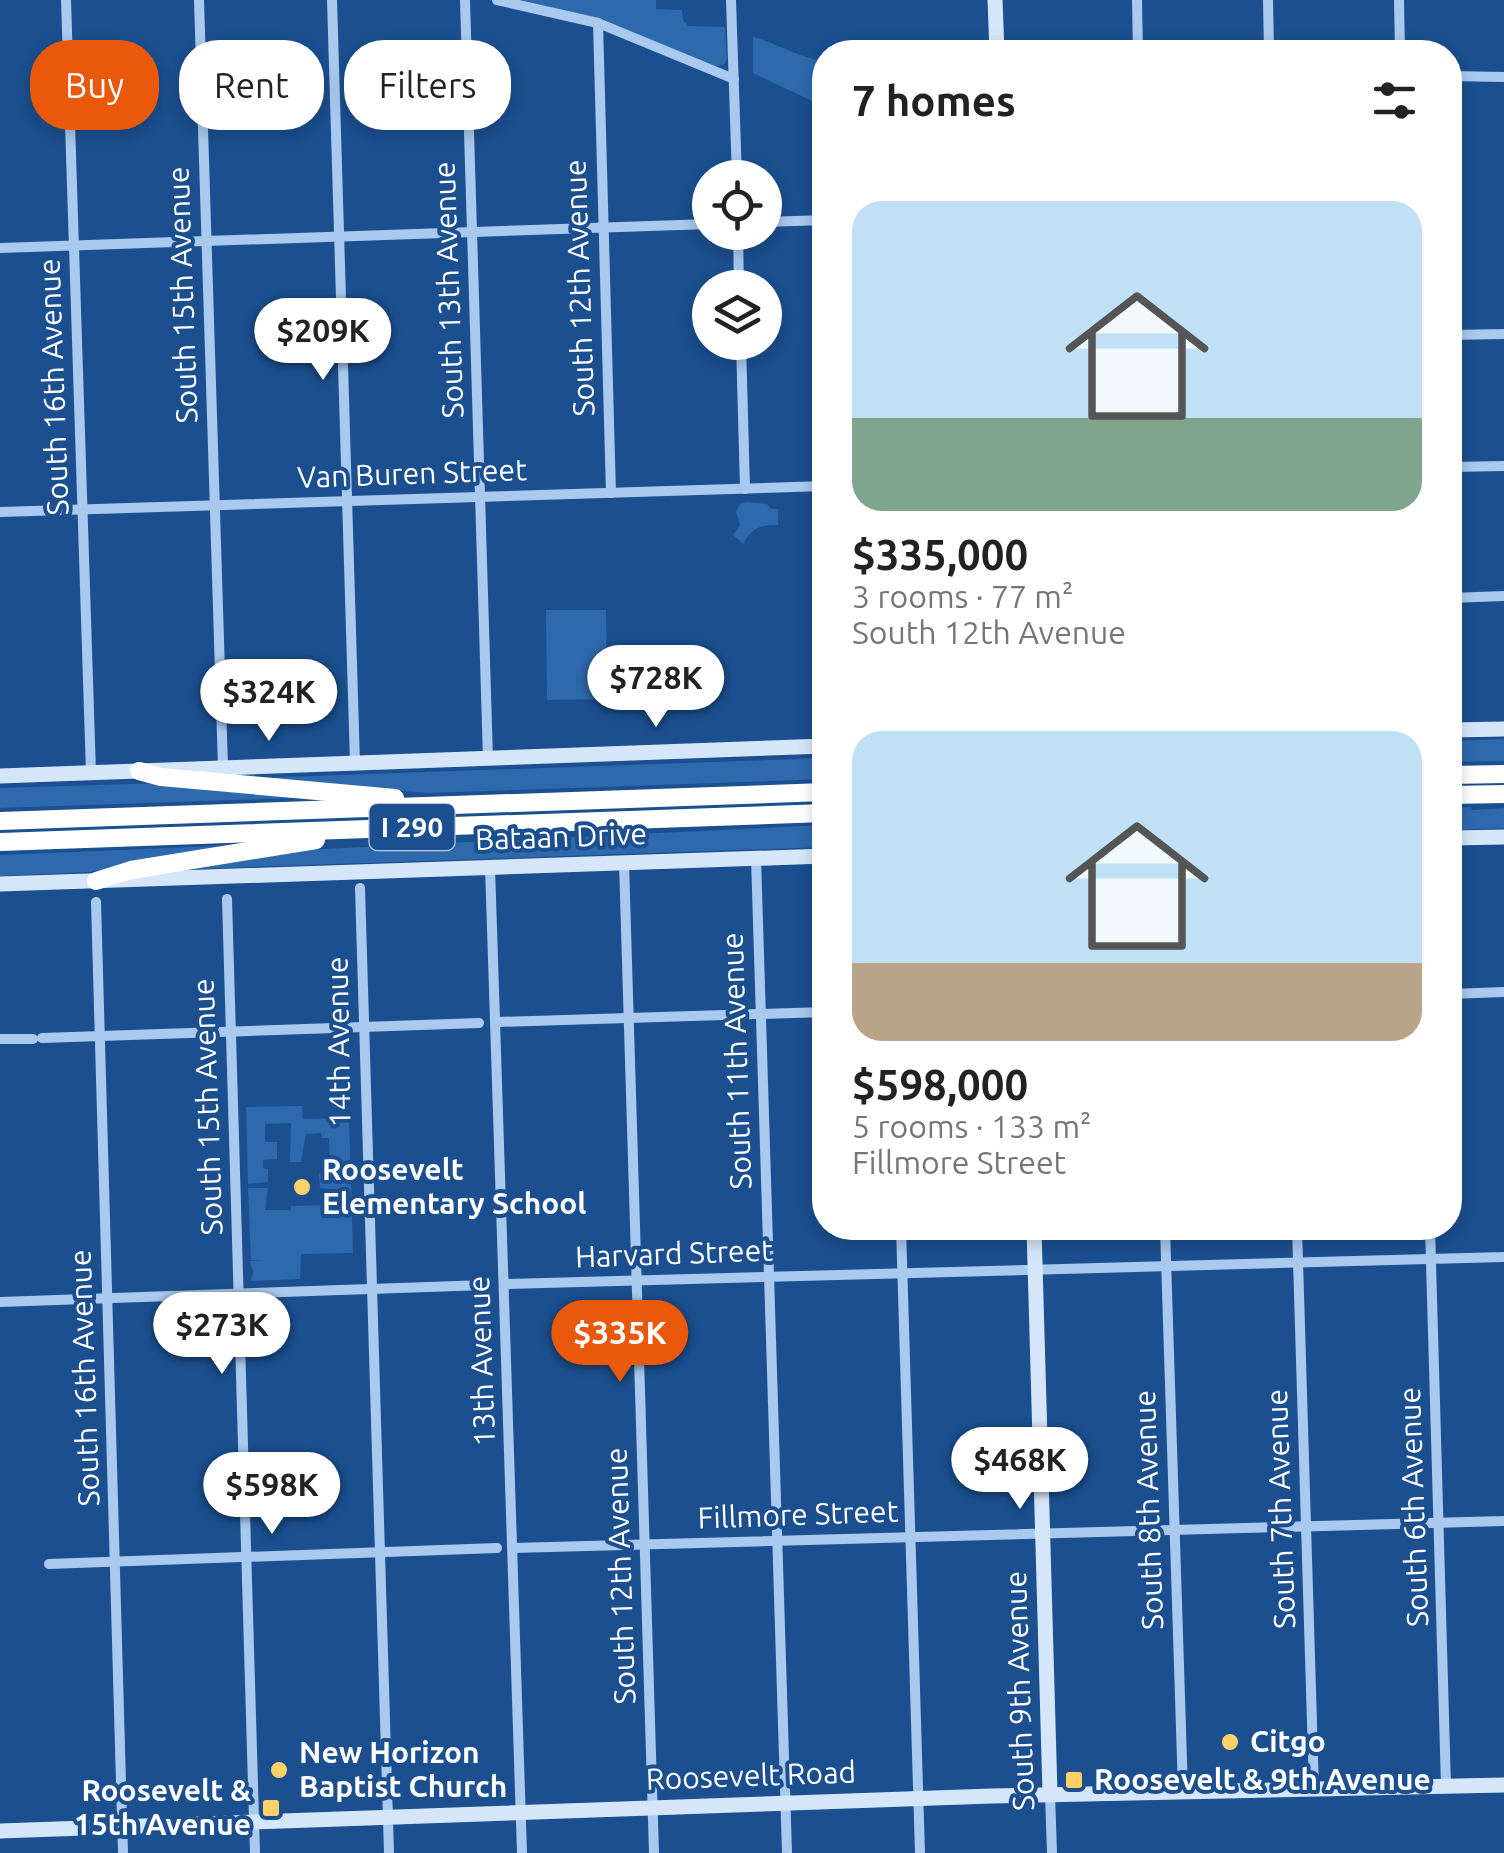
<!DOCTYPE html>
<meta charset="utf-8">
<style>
:root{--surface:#fff;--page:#f2f2f2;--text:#222;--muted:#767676;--accent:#ea580c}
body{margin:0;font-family:Ubuntu,sans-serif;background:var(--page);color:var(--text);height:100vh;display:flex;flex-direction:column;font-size:38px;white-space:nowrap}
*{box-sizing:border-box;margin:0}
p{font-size:32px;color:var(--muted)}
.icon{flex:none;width:55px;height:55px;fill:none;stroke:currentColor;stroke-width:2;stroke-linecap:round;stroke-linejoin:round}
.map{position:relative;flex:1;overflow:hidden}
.panel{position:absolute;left:812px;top:40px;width:650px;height:1200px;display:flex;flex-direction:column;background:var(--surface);border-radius:40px;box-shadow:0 5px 15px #0003}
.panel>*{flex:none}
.top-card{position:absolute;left:30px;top:40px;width:632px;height:90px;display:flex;gap:20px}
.fabs{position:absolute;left:692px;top:160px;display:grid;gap:20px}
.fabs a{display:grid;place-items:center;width:90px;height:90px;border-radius:50%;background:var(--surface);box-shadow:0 5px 15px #0003;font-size:50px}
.price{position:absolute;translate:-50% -85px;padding:0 22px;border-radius:35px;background:#fff;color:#222;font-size:32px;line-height:65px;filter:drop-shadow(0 2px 5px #0008)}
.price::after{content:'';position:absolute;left:50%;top:60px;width:30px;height:22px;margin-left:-15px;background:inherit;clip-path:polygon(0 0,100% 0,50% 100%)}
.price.on{background:var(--accent);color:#fff}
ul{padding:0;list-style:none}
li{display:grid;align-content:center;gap:20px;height:530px;padding:0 40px}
li span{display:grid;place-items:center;height:310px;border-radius:30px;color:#555}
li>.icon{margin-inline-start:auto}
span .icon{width:180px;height:180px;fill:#fffc;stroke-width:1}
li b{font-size:42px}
h2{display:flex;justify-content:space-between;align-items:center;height:120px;padding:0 40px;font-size:42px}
.pill{padding:0 35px;border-radius:40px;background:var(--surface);box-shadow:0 5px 15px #0003;font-size:35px;line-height:90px}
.pill.on{background:var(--accent);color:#fff}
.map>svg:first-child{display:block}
</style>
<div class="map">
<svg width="1504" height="1853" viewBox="0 0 1504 1853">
<rect width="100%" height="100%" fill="#1b4f8f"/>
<g fill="#2e69ad">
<path d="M522,0h134v9l26,1 1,10 5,6 37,1 2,32 -3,6 -8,1 -122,-48z"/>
<path d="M753,37c27,7 43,20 72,24v46l-72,-34z"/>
<path d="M747,502l20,2 4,5h7v16c-18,0 -26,3 -35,19l-10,-9 7,-10 -4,-13 4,-8z"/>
<path d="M546,610h60l1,89 -60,1z"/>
<path d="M1504,739v22l-54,1v-21z"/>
<path d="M825,758v21l-396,14 -222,-16 47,-2 2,3z"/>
<path d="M161,783l134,10v5l-295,10v-20z"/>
<path d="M1471,807l1,3 32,-2v20l-54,2v-22z"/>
<path d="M825,825v22l-662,23 98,-18z"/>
<path d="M240,845l-150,27 -90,4v-21z"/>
<path d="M302,1106l1,13 46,-1 4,135 -52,1 -1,25 -49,2 2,-9 -3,-11 14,-1h-13l-3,-72h20l-3,22h26v-4l35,-1 1,10 12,-1 2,-24 -21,-2 -1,-15h11l-1,-35h-7l-1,-5 -15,1 -5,28h-11l1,-39 -26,1v18h12v17l-14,1v8l5,1v13l-20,2 -2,-77z"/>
</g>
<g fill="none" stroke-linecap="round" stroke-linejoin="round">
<g stroke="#a9c9ee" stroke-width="10">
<path d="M66,0l25,773"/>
<path d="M199,0l24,768"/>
<path d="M332,0l23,763"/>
<path d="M465,0l23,759"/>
<path d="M497,0l101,23 136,56"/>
<path d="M731,0l6,178"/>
<path d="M1137,0l1,52"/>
<path d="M1268,0l1,52"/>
<path d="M1399,0l1,52"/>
<path d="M598,23l13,470"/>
<path d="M1450,76l54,1"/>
<path d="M765,222l60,-2"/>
<path d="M738,232l1,56"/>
<path d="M0,248l710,-24"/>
<path d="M1450,335l54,-1"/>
<path d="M741,342l4,147"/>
<path d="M1450,467l54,-1"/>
<path d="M0,512l825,-26"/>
<path d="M1450,598l54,-2"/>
<path d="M756,858l31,995"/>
<path d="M624,863l30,990"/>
<path d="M490,867l32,986"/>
<path d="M360,888l29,965"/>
<path d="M227,899l28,954"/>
<path d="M96,902l27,951"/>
<path d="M1450,994l54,-2"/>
<path d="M497,1022l328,-10"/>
<path d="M42,1038l437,-15"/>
<path d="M0,1039h33"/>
<path d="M901,1228l19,625"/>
<path d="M1165,1228l18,563"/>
<path d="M1297,1228l17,561"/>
<path d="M1430,1228l16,558"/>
<path d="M505,1284l999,-27"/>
<path d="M0,1302l486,-17"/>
<path d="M513,1548l991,-27"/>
<path d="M49,1564l448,-16"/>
<path d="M1050,1794l2,59"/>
</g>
<g stroke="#d6e6fa" stroke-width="15">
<path d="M995,0l2,52"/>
<path d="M1450,730l54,-1"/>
<path d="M0,776l825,-30"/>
<path d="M1450,838l54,-1"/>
<path d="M0,884l825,-28"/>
<path d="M1034,1228l16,566"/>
<path d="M0,1831l992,-35 512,-11"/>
</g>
<g stroke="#fff" stroke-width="18">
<path d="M139,771l22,6 234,21"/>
<path d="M1450,775l54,-1"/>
<path d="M1450,795l54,-1"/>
<path d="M0,821l825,-29"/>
<path d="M0,842l825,-29"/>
<path d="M96,881l35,-11 185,-30"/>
</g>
</g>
<g fill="#ffd166" stroke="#1b4f8f" stroke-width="4">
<circle cx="302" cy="1187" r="10"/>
<circle cx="1230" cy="1742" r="10"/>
<circle cx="279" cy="1770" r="10"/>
<rect x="1064" y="1770" width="20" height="20" rx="5"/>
<rect x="261" y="1798" width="20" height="20" rx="5"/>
</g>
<g text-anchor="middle" stroke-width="8" stroke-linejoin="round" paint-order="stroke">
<rect fill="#1b4f8f" stroke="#bbcadd" stroke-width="2.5" x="369.5" y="804" width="85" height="46" rx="8"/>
<g font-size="28" font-weight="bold" fill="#fff">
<text x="412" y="837">I 290</text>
</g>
<g font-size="30" fill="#fff" stroke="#1b4f8f">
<text transform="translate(580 288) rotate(-92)" y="10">South 12th Avenue</text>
<text transform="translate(449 290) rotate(-92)" y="10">South 13th Avenue</text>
<text transform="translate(183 295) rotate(-92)" y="10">South 15th Avenue</text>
<text transform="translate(54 387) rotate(-92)" y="10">South 16th Avenue</text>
<text transform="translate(412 474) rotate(-2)" y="10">Van Buren Street</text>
<text transform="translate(561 837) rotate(-2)" y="10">Bataan Drive</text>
<text transform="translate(339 1042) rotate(-91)" y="10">14th Avenue</text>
<text transform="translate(737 1061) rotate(-92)" y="10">South 11th Avenue</text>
<text transform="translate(208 1107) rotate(-92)" y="10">South 15th Avenue</text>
<text transform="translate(674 1254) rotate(-2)" y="10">Harvard Street</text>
<text transform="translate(482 1361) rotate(-92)" y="10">13th Avenue</text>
<text transform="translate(85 1378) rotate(-92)" y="10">South 16th Avenue</text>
<text transform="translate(1414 1507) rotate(-92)" y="10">South 6th Avenue</text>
<text transform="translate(1281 1509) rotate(-92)" y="10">South 7th Avenue</text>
<text transform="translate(1149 1510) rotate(-92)" y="10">South 8th Avenue</text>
<text transform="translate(798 1515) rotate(-2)" y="10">Fillmore Street</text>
<text transform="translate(621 1576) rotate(-92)" y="10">South 12th Avenue</text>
<text transform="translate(1020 1691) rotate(-92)" y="10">South 9th Avenue</text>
<text transform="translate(751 1776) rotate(-2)" y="10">Roosevelt Road</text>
</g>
<g font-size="30" font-weight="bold" fill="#fff" stroke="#1b4f8f" text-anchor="start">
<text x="322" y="1180">Roosevelt<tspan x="322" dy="34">Elementary School</tspan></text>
<text x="1250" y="1752">Citgo</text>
<text x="299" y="1763">New Horizon<tspan x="299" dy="34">Baptist Church</tspan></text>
<text x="1094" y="1790">Roosevelt &amp; 9th Avenue</text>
<text x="251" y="1801" text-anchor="end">Roosevelt &amp;<tspan x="251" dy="34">15th Avenue</tspan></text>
</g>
</g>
</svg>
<div class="fabs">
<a><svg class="icon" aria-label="locate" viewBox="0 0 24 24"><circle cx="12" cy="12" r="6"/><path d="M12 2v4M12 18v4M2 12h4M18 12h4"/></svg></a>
<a><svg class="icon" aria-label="layers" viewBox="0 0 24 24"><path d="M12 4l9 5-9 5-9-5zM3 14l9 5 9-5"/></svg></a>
</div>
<b class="price" style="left:323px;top:383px">$209K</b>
<b class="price" style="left:656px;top:730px">$728K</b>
<b class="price" style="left:269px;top:744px">$324K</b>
<b class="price" style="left:222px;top:1377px">$273K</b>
<b class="price on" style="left:620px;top:1385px">$335K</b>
<b class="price" style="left:1020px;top:1512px">$468K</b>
<b class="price" style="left:272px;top:1537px">$598K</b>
<div class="top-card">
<a class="pill on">Buy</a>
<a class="pill">Rent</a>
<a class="pill">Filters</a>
</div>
<section class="panel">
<h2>7 homes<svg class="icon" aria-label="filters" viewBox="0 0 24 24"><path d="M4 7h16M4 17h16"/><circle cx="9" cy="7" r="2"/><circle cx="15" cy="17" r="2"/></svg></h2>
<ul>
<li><span style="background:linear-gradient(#bfe0f5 70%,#7fa58c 0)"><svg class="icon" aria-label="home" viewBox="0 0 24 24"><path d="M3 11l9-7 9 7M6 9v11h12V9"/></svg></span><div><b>$335,000</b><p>3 rooms · 77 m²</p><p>South 12th Avenue</p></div></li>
<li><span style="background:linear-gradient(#bfe0f5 75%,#b9a48a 0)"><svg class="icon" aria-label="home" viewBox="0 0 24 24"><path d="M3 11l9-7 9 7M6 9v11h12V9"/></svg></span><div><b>$598,000</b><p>5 rooms · 133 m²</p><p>Fillmore Street</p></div></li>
</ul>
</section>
</div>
